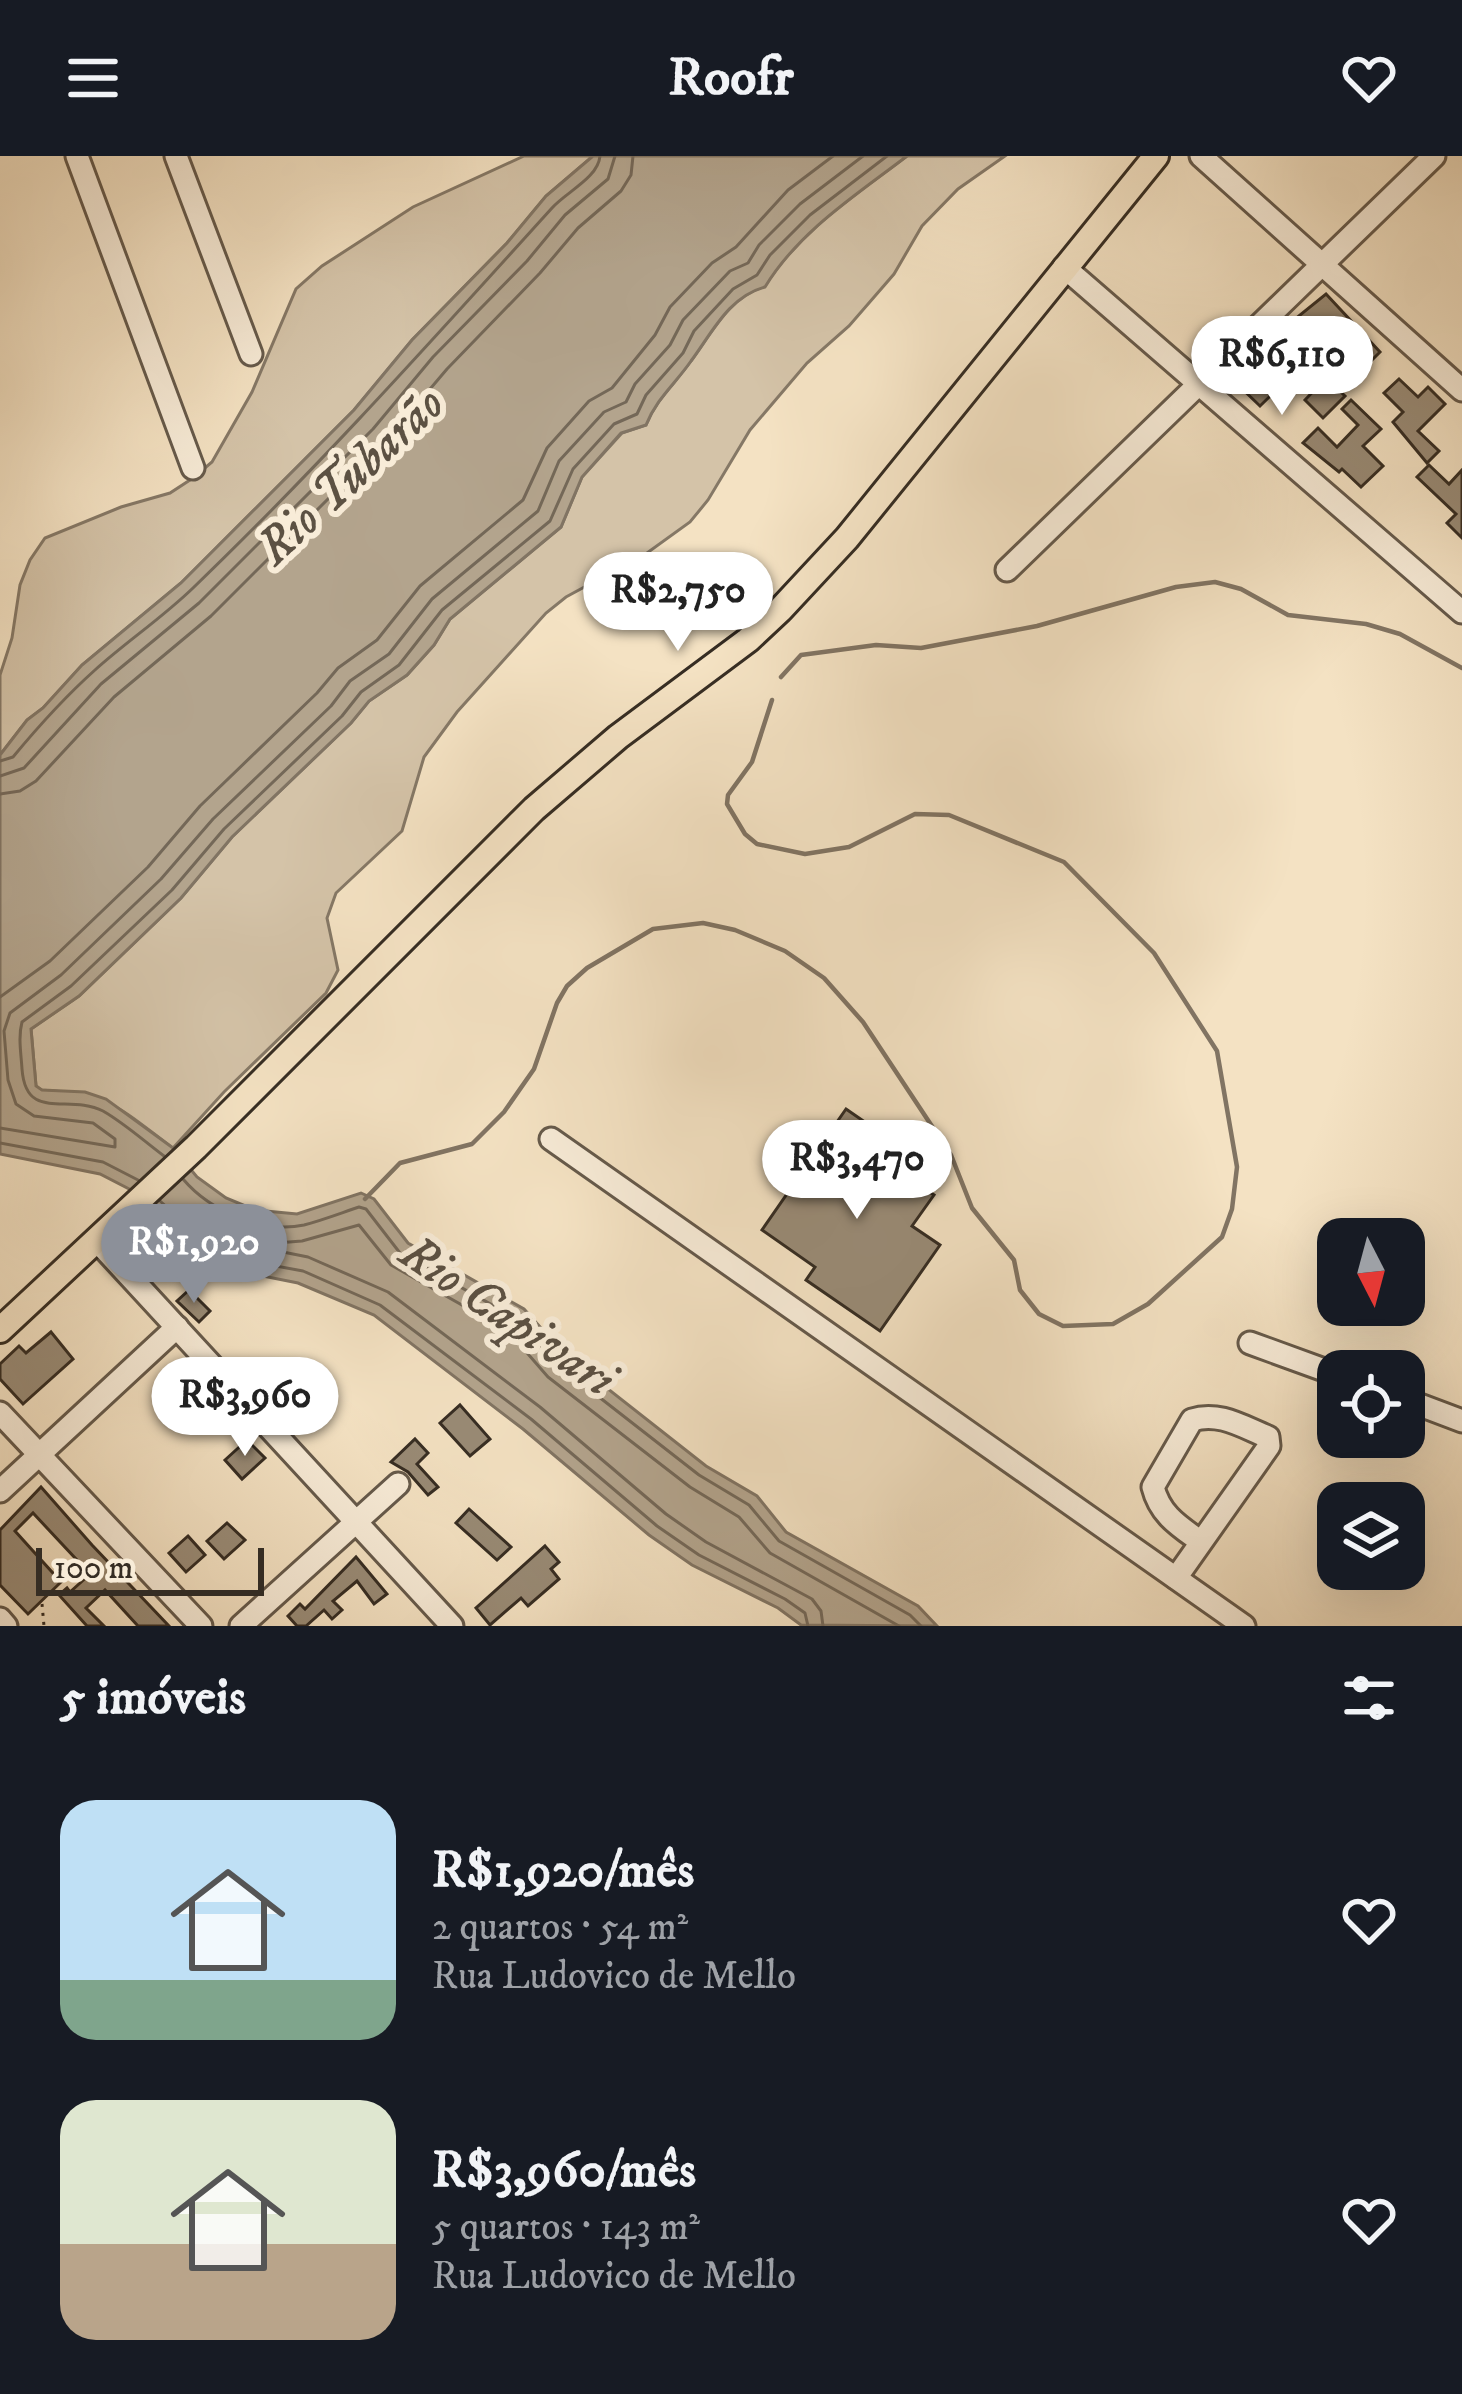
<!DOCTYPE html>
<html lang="pt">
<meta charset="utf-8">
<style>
:root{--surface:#171b24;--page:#20242c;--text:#f1f3f6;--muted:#9ea1a6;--accent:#8c9099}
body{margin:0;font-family:"IM FELL DW Pica",serif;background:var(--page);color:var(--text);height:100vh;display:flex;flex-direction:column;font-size:45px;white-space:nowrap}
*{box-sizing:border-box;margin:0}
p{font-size:39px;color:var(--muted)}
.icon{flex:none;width:66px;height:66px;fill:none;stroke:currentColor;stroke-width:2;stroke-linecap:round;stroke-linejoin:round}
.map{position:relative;height:1470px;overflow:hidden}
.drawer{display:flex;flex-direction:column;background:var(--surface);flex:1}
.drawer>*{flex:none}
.needle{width:78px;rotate:174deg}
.controls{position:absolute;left:1317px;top:1062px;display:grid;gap:24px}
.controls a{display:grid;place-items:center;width:108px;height:108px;border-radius:24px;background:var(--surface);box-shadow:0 12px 48px #0002;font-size:60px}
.scale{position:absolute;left:36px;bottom:30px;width:228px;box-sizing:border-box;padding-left:12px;border:6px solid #362d23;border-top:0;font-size:33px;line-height:42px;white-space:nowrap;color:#362d23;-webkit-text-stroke:9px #f8ecd8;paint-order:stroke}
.price{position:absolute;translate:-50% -102px;padding:0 27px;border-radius:42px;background:#fff;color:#222;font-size:39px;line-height:78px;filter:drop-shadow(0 3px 6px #0008)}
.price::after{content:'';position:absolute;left:50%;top:72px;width:36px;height:27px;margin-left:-18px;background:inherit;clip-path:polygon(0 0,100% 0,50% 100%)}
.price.on{background:var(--accent);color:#fff}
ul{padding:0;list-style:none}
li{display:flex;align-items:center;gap:36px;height:300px;padding:0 60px}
li span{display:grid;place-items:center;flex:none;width:336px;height:240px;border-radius:36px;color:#555}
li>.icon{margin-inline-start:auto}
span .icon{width:144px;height:144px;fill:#fffc;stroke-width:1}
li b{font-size:51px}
h2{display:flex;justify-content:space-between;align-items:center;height:144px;padding:0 60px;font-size:51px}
header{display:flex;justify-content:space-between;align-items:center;height:156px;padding:0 60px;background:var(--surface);font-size:54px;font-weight:700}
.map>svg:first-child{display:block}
</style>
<header><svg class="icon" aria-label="menu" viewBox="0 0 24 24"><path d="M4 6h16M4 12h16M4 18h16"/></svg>Roofr<svg class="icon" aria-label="heart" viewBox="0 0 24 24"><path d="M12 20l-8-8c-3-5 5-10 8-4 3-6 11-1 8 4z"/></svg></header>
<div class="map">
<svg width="1462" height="1470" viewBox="0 0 1462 1470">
<rect width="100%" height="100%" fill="#f4e2c3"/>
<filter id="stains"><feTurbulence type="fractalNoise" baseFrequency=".00167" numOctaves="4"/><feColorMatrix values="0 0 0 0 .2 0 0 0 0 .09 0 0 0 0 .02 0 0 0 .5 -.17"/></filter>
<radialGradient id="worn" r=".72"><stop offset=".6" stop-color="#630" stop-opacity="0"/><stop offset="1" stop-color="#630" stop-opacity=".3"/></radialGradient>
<g fill="#d4c3a8" stroke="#857866" stroke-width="3">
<path d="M524,0h69l-47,40 -39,47 -95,97 -58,70 -173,173 -99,82 -39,43 -16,12 -27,35v-80l12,-37 8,-53 10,-25 15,-22 76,-31 49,-14 23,-15 19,-16 40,-70 44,-103 26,-23 91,-59z"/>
<path d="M907,0h98l-47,33 -36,37 -28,48 -45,52 -42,37 -57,67 -42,70 -18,22 -43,31 -81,44 -20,16 -89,99 -33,45 -22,74 -66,62 -9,25 11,52 -12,23 -102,99 -51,56c-54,-40 -62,-54 -132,-58l-5,-4 -5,-57 48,-33 102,-98 51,-61 119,-114 18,-22 38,-26 27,-30 16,-26 111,-92 21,-50 40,-44 24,-8c11,-27 29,-41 45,-64 21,-28 38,-64 74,-75 34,-55 91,-91 142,-130z"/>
</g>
<path fill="#b3a48d" stroke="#817463" stroke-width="3" d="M593,0h314c-51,39 -108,75 -142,131 -37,10 -53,46 -74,74 -16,23 -34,37 -45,64l-25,8 -39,44 -21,50 -111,92 -16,26 -27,30 -38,26 -18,22 -119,114 -51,61 -102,98 -48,33 5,57 6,4 43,2 21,7 67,49 24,29 29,21 29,12 42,4 64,-21 13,6 34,44 116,66 42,47 140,110 51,30 29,36 132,74 19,20 -136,-1 -23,-17 -86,-43 -43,-30 -126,-106 -149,-114 -76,-32 -81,-16 -19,-12 -67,-65 -31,-16 -100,-20v-399l27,-35 16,-12 39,-43 99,-82 173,-173 58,-70 95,-97 39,-47z"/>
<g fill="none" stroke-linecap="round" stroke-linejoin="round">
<g stroke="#746858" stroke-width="3">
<path d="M0,605l13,-4c24,-29 54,-62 82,-87 31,-28 67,-52 98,-82 126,-121 242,-251 359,-380 14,-16 46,-30 48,-52"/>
<path d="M0,620l24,-8 77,-84 98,-81 174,-174 60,-72 94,-96 38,-46 43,-36 7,-23"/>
<path d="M0,638l20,-3 16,-10 78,-84 97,-81 175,-175 61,-72 93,-96 38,-45 43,-37 10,-16 2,-19"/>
<path d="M0,841l50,-36 98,-94 52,-61 117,-113 21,-25 39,-28 43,-54 103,-86 24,-52 42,-47 23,-13 43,-53 15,-28 42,-44 24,-16 52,-57 45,-34"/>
<path d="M0,972l115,19v-8l-22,-16 -59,-7 -18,-12 -8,-24 -4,-49 6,-18 51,-38 100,-96 52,-60 118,-113 19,-25 39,-27 43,-55 106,-88 21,-50 45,-49 22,-10 9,-18 35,-39 13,-25 47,-49 18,-8 11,-18 41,-41 63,-48"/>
<path d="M0,987l103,19 35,18"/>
<path d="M164,1000c-20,-15 -40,-33 -61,-45 -34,-18 -77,12 -81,-42 -1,-16 -4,-32 0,-47l49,-36 101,-96 52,-61 118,-113 19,-24 38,-27 43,-55 108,-89 23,-52 41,-45 23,-10 9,-19 37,-42 11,-22 39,-42 24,-14 13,-20 40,-40 77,-59"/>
<path d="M183,1023c27,32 80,55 121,46 19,-5 37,-12 55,-18l7,2 34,44 117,66 41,46 141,110 50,30 30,36 131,74 11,11"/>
<path d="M160,1045l61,55 82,15 77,34 151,114 126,107 42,29 86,44 20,14 3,13"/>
<path d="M823,1470l-2,-15 -9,-12 -106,-57 -40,-28 -126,-107 -152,-115 -80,-35 -30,-6 -2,-8 26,-2 57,-16 32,40 117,66 40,46 142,110 49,30 31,36 129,73"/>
</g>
<g stroke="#817463" stroke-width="4.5">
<path d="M781,521l20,-22 75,-10 45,3 116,-22 139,-39 39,-5 26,7 47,26 78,9 34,10 62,34"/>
<path d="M365,1043l35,-36 72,-19 32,-32 30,-43 23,-66 10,-17 20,-18 66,-39 50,-6 32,7 50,21 39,27 39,44 88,133 21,53 42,52 6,30 19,24 24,12 50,-2 35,-20 74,-67 10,-28 5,-42 -20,-116 -63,-98 -90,-91 -115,-47 -34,-1 -66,33 -44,7 -48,-10 -12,-10 -18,-30 1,-9 24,-33 20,-62"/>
</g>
</g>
<g fill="#998b76" stroke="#362d23" stroke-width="3">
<path d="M1326,138l54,58 -13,13 -19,-18 -25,25 -14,-14 -49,48 -26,-25 40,-45z"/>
<path d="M1326,222l19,18 -22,22 -18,-18z"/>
<path d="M1399,223l19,18 10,-10 17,17 -27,27 21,20 -12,12 -34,-41 10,-10 -19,-19z"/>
<path d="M1351,244l30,29 -18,17 20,20 -22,21 -19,-18 -3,3 -36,-29 15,-15 19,19 21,-22 -16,-16z"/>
<path d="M1429,309l20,19 13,-14v68l-15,-15 9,-9 -39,-37z"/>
<path d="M846,953l58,40 -13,17 43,29 -22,31 28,19 -60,86 -74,-51 9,-13 -53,-37z"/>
<path d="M189,1134l21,21 -11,11 -22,-21z"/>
<path d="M51,1176l22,27 -50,45 -23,-25v-15l19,-18 7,7z"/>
<path d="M460,1249l30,34 -20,17 -30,-33z"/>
<path d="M415,1283l13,14 -11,11 21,23 -10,8 -20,-23 -17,-10z"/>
<path d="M247,1284l18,18 -23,21 -17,-19z"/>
<path d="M41,1331l51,58 77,81h-31l-33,-36 -19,18 18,18h-17l-28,-31 8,-7 3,4 20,-18 -57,-61 -18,18 46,51 -33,32 -28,-29v-55z"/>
<path d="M469,1353l42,38 -14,13 -41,-37z"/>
<path d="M227,1367l18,17 -21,19 -17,-18z"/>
<path d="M188,1380l17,19 -19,17 -17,-19z"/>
<path d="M545,1390l14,16 -8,7 8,10 -31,27 -7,-8 -31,27 -14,-17z"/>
<path d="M356,1401l31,37 -13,10 -17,-23 -24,20 9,9 -10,9 -8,-9 -18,16h-9l-9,-10 12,-12 5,5z"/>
</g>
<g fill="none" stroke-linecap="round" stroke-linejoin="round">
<defs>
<g id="minor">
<path d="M77,0l116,312"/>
<path d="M176,0l75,198"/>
<path d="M1201,0l261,234"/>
<path d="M1064,111l398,345"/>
<path d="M1007,414l427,-414"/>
<path d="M551,983l693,487"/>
<path d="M98,1086l354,384"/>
<path d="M1250,1187l88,32"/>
<path d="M1404,1243l58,22"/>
<path d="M0,1257l201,213"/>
<path d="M0,1335l177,-164"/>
<path d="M1176,1422l93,-132 -1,-9c-25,-10 -49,-26 -76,-17l-39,67c7,28 26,39 48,55"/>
<path d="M0,1463l6,7"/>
<path d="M241,1470l157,-142"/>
</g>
<path id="major" d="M0,1174l196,-183 338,-338 84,-72 130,-97 32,-30 67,-72 309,-382"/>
</defs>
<use href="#minor" stroke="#665a4b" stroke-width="27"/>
<use href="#major" stroke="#362d23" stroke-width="30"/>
<path stroke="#362d23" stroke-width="3" stroke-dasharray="3 6" stroke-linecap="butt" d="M42,1448l2,22"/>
<use href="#minor" stroke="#f8ecd8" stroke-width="21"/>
<use href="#major" stroke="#f4e2c3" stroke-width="24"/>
</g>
<g text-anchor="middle" stroke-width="12" stroke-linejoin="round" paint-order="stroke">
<g font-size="51" font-style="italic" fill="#5c5143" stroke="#f8ecd8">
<text transform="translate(349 318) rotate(-43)" y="18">Rio Tubarão</text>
<text transform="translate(509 1158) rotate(34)" y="18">Rio Capivari</text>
</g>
</g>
<rect width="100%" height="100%" filter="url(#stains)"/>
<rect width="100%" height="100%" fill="url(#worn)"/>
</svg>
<div class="controls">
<a><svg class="needle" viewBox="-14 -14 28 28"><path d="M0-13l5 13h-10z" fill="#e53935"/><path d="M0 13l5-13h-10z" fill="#9ea1a6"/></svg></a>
<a><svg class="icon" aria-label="locate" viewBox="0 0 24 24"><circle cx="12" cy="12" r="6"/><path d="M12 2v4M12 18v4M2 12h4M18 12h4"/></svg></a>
<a><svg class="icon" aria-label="layers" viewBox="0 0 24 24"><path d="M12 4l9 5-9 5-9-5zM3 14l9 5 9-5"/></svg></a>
</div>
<div class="scale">100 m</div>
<b class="price" style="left:1282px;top:262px">R$6,110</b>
<b class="price" style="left:678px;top:498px">R$2,750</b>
<b class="price" style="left:857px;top:1066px">R$3,470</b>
<b class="price on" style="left:194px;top:1150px">R$1,920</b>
<b class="price" style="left:245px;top:1303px">R$3,960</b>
</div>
<section class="drawer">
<h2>5 imóveis<svg class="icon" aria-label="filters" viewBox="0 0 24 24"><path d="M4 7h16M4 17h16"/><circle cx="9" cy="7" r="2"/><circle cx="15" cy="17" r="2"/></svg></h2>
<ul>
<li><span style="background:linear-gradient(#bfe0f5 75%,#7fa58c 0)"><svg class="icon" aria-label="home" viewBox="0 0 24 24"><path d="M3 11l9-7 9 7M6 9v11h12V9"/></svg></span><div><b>R$1,920/mês</b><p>2 quartos · 54 m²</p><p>Rua Ludovico de Mello</p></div><svg class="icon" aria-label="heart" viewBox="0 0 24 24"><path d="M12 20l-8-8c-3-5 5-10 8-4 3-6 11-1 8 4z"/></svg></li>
<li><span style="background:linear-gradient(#dfe7d0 60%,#b9a48a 0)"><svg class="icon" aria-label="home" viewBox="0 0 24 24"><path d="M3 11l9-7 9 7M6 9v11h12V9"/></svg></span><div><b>R$3,960/mês</b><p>5 quartos · 143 m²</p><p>Rua Ludovico de Mello</p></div><svg class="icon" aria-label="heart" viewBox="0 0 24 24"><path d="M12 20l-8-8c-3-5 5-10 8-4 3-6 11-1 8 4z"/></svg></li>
</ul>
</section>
